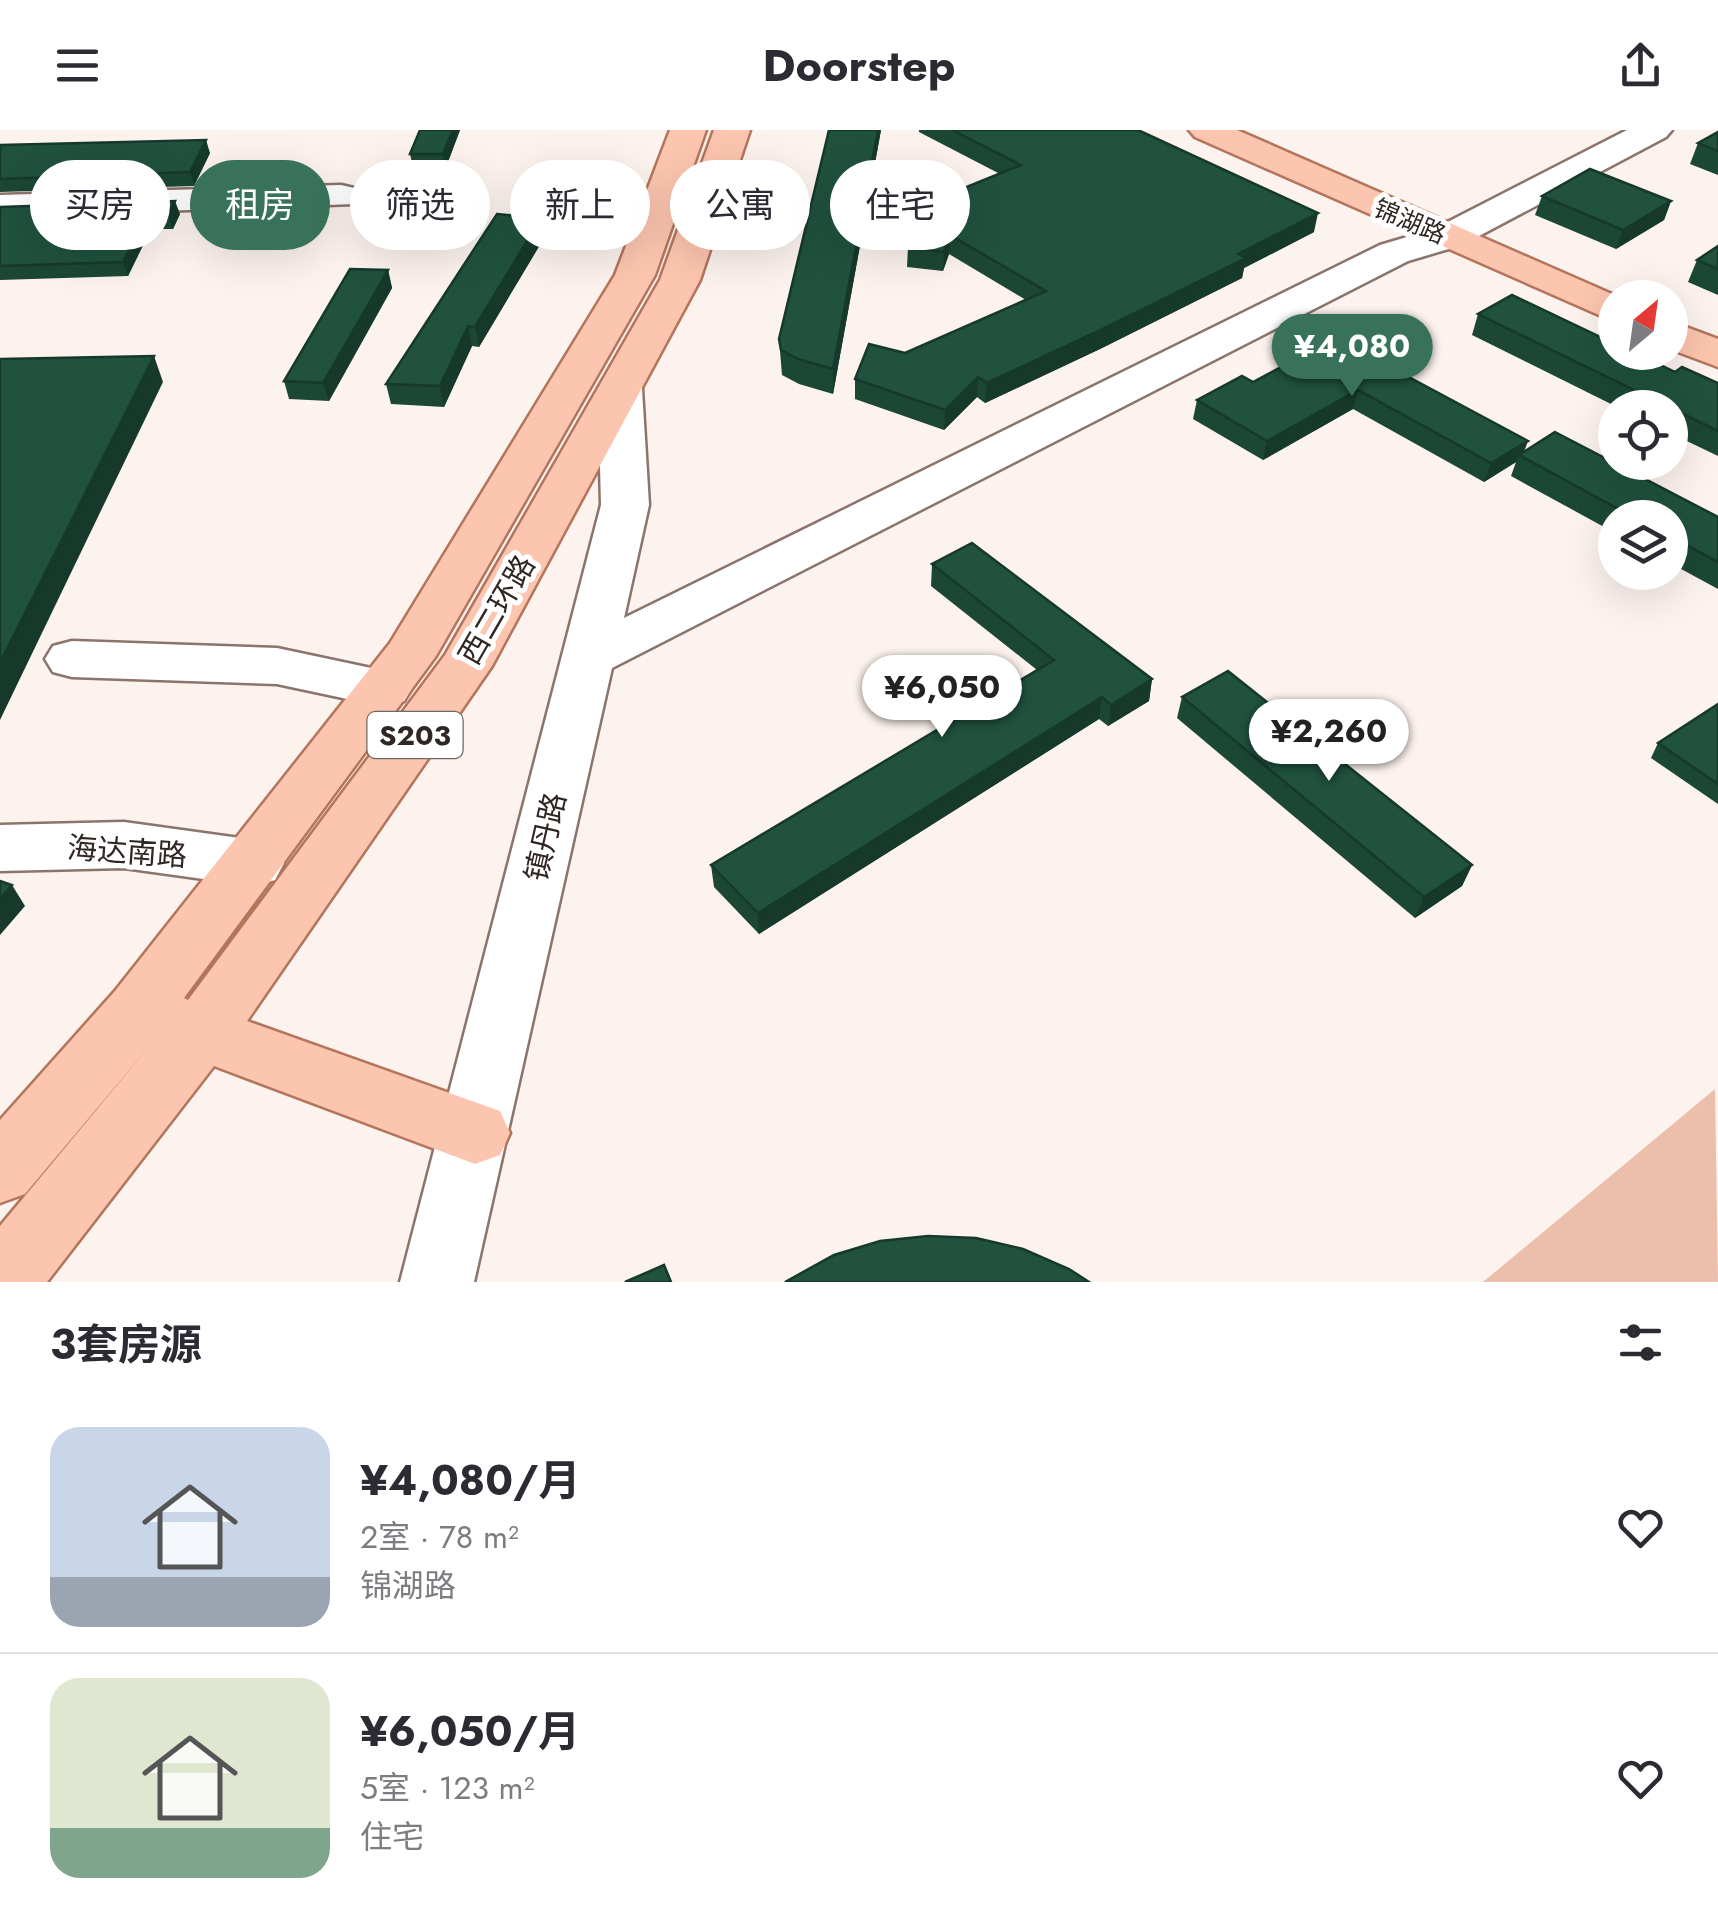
<!DOCTYPE html>
<html lang="zh">
<meta charset="utf-8">
<style>
:root{--surface:#fff;--page:#f2f2f3;--text:#2b2b33;--muted:#7c7c81;--line:#e1e1e2;--accent:#39725a}
body{margin:0;font-family:Jost,"Noto Sans SC",sans-serif;background:var(--page);color:var(--text);height:100vh;display:flex;flex-direction:column;font-size:38px;white-space:nowrap}
*{box-sizing:border-box;margin:0}
p{font-size:32px;color:var(--muted)}
.icon{flex:none;width:55px;height:55px;fill:none;stroke:currentColor;stroke-width:2;stroke-linecap:round;stroke-linejoin:round}
.map{position:relative;height:1152px;overflow:hidden}
.sheet{display:flex;flex-direction:column;background:var(--surface);flex:1}
.sheet>*{flex:none}
.guide{position:absolute;left:30px;top:30px;width:1000px;height:90px;display:flex;gap:20px}
.needle{width:65px;rotate:29deg}
.tools{position:absolute;left:1598px;top:150px;display:grid;gap:20px}
.tools a{display:grid;place-items:center;width:90px;height:90px;border-radius:50%;background:var(--surface);box-shadow:0 10px 40px #0002;font-size:50px}
.price{position:absolute;translate:-50% -85px;padding:0 22px;border-radius:35px;background:#fff;color:#222;font-size:32px;line-height:65px;filter:drop-shadow(0 2px 5px #0008)}
.price::after{content:'';position:absolute;left:50%;top:60px;width:30px;height:22px;margin-left:-15px;background:inherit;clip-path:polygon(0 0,100% 0,50% 100%)}
.price.selected{background:var(--accent);color:#fff}
ul{padding:0;list-style:none}
li{display:flex;align-items:center;gap:30px;height:250px;padding:0 50px}
li+li{border-top:2px solid var(--line)}
li span{display:grid;place-items:center;flex:none;width:280px;height:200px;border-radius:30px;color:#555}
li>.icon{margin-inline-start:auto}
span .icon{width:120px;height:120px;fill:#fffc;stroke-width:1}
li b{font-size:42px}
h2{display:flex;justify-content:space-between;align-items:center;height:120px;padding:0 50px;font-size:42px}
.chip{padding:0 35px;border-radius:45px;background:var(--surface);box-shadow:0 10px 40px #0002;font-size:35px;line-height:90px}
.chip.selected{background:var(--accent);color:#fff}
header{display:flex;justify-content:space-between;align-items:center;height:130px;padding:0 50px;background:var(--surface);font-size:45px;font-weight:700}
.map>svg:first-child{display:block}
</style>
<header><svg class="icon" aria-label="menu" viewBox="0 0 24 24"><path d="M4 6h16M4 12h16M4 18h16"/></svg>Doorstep<svg class="icon" aria-label="share" viewBox="0 0 24 24"><path d="M12 15V3M7 8l5-5 5 5M5 13v7h14v-7"/></svg></header>
<div class="map">
<svg width="1718" height="1152" viewBox="0 0 1718 1152">
<rect width="100%" height="100%" fill="#fcf2ee"/>
<path fill="#ecbfad" d="M1715,959l3,193h-235z"/>
<g fill="none" stroke-linecap="round" stroke-linejoin="round">
<defs>
<g id="minor">
<path d="M1627,0h45l-6,7 -204,108 -54,16 -796,407 -138,614h-74l201,-777 -3,-116 6,-9 16,-4 16,4 6,9 7,116 -25,113 756,-373 54,-16z"/>
<path d="M341,55l13,3 6,8 -6,8 -354,13v-22z"/>
<path d="M72,511l205,7 127,27 8,13 -8,13 -19,6 -108,-23 -205,-7 -19,-5 -8,-13 8,-13z"/>
<path d="M124,692l130,18 21,6 9,17 -9,17 -21,6 -130,-18 -124,3v-46z"/>
</g>
<g id="major">
<path d="M670,0h36l-51,145 -219,381 -252,342 4,2 257,-345 215,-375 54,-150h36l-50,150 -208,386 -245,355 253,90 10,22 -10,22 -25,9 -261,-98 -167,216h-47v-56l152,-183 -127,151 -25,9v-83l115,-129 275,-348 225,-368z"/>
<path d="M1189,0h48l384,168h-6v24l-420,-185z"/>
<path d="M1670,191l48,18v28l-48,-18z"/>
</g>
</defs>
<use href="#minor" stroke="#8b746b" stroke-width="5"/>
<use href="#major" stroke="#b3755c" stroke-width="5"/>
<use href="#minor" fill="#fff" fill-rule="evenodd"/>
<use href="#major" fill="#fcc5af" fill-rule="evenodd"/>
</g>
<g fill="#1c4735">
<path d="M420,0h40l-14,37h-33l-3,-13z"/>
<path d="M829,0h52l-48,264 -34,-10 -17,-9 -3,-36z"/>
<path d="M919,0h219l176,102 -70,36 -2,10 -142,71 -115,54 -8,-6 -33,33 -89,-31v-20l50,-26 121,-53 -77,-46 -6,17 -36,-4 1,-20 39,-52 53,-21 -81,-42z"/>
<path d="M1718,2v43l-28,-11 8,-21z"/>
<path d="M0,15l210,8 -16,33 -194,6z"/>
<path d="M1542,66l129,5 -7,19 -48,29 -81,-34z"/>
<path d="M0,77l180,7 -7,15h-22l-23,47 -128,4z"/>
<path d="M544,108l-65,109 -7,-1 -28,61 -53,-3 -5,-20z"/>
<path d="M1718,116v49l-30,-13 9,-22z"/>
<path d="M388,140l4,18 -63,113 -40,-2 -5,-18z"/>
<path d="M1478,184l240,69v73l-48,-23v-25h-51l-147,-73z"/>
<path d="M1336,208l188,114 194,65v72l-48,-26v-45h-55v15l-104,-57 5,-14 -32,20 -131,-73 -90,51 -70,-41 4,-19 56,-18z"/>
<path d="M932,434l220,115 -3,22 -41,25 -9,-7 -340,215 -45,-47 -3,-22 326,-195 -106,-84z"/>
<path d="M1182,567l290,168 -10,21 -47,32 -238,-200z"/>
<path d="M1718,574v100l-67,-46 7,-15z"/>
</g>
<g fill="#16392b">
<path d="M453,0h7l-14,37 -3,-13z"/>
<path d="M878,0h3l-48,264v-25z"/>
<path d="M206,10l4,13 -16,33 -4,-14z"/>
<path d="M175,71l5,13 -7,15 -5,-14z"/>
<path d="M1671,71l-7,19 -48,29 7,-19z"/>
<path d="M1318,83l-4,19 -70,36 -2,10 -142,71 -115,54 2,-20z"/>
<path d="M146,86l5,13 -23,47 -5,-14z"/>
<path d="M541,88l3,20 -65,109 -4,-20z"/>
<path d="M950,105l-1,19 -6,17 1,-19z"/>
<path d="M388,140l4,18 -63,113 -6,-18z"/>
<path d="M468,196l4,20 -28,61 -4,-21z"/>
<path d="M154,226l9,26 -163,338v-57z"/>
<path d="M978,247l-1,20 -33,33 1,-20z"/>
<path d="M1358,260l-5,19 -90,51 4,-19z"/>
<path d="M1528,311l-6,16 -3,-2 -3,7 -32,20 7,-19z"/>
<path d="M1152,549l-3,22 -41,25 3,-21z"/>
<path d="M1102,567l-3,22 -340,215 -1,-21z"/>
<path d="M1472,735l-10,21 -47,32 9,-21z"/>
<path d="M12,755l13,21 -25,29v-36z"/>
</g>
<g fill="#20523e" stroke="#16392b" stroke-width="2.5">
<path d="M420,0h33l-10,24h-33z"/>
<path d="M829,0h49l-45,239 -35,-10 -17,-9 -2,-11z"/>
<path d="M952,0h186l180,83 -80,41 8,4 -144,71 -115,54 -9,-6 -33,33 -90,-31 14,-35 36,9 141,-62 -96,-56 -6,17 -36,-5 21,-54 18,2 74,-30z"/>
<path d="M1718,2v19l-20,-8z"/>
<path d="M206,10l-16,32 -190,7v-34z"/>
<path d="M1590,39l81,32 -48,29 -81,-34z"/>
<path d="M175,71l-7,14 -22,1 -23,46 -123,4v-59z"/>
<path d="M497,84l44,4 -66,109 -7,-1 -28,60 -54,-2z"/>
<path d="M1718,116v23l-21,-9z"/>
<path d="M350,139l38,1 -65,113 -39,-2z"/>
<path d="M1512,165l103,49v8h19l41,20 7,-5 36,16v48l-240,-117z"/>
<path d="M1336,208l192,103 -37,22 -133,-73 -91,51 -70,-41 45,-24 11,6z"/>
<path d="M154,226l-154,307v-304z"/>
<path d="M1555,302l163,85v45l-48,-26v-18h-35l-116,-63z"/>
<path d="M972,413l180,136 -41,26 -9,-8 -344,216 -47,-48 343,-205 -122,-96z"/>
<path d="M1228,541l244,194 -48,32 -242,-200z"/>
<path d="M1718,574v80l-60,-41z"/>
<path d="M0,751l12,4 -12,14z"/>
<path d="M928,1106l48,2 47,11 46,20 20,13h-304l49,-27 46,-14z"/>
<path d="M664,1135l7,17h-46z"/>
</g>
<g text-anchor="middle" stroke-width="10" stroke-linejoin="round" paint-order="stroke">
<g font-size="25" fill="#302623" stroke="#fff">
<text transform="translate(1410 91) rotate(23)" y="9">锦湖路</text>
</g>
<rect fill="#fff" stroke="#6e6765" stroke-width="2.5" x="367.5" y="582" width="95" height="46" rx="8"/>
<g font-size="28" font-weight="bold" fill="#302623">
<text x="415" y="615">S203</text>
</g>
<g font-size="30" fill="#302623" stroke="#fff">
<text transform="translate(497 480) rotate(-60)" y="10">西二环路</text>
<text transform="translate(546 707) rotate(-77)" y="10">镇丹路</text>
<text transform="translate(127 722) rotate(4)" y="10">海达南路</text>
</g>
</g>
</svg>
<div class="tools">
<a><svg class="needle" viewBox="-14 -14 28 28"><path d="M0-13l5 13h-10z" fill="#e53935"/><path d="M0 13l5-13h-10z" fill="#7c7c81"/></svg></a>
<a><svg class="icon" aria-label="locate" viewBox="0 0 24 24"><circle cx="12" cy="12" r="6"/><path d="M12 2v4M12 18v4M2 12h4M18 12h4"/></svg></a>
<a><svg class="icon" aria-label="layers" viewBox="0 0 24 24"><path d="M12 4l9 5-9 5-9-5zM3 14l9 5 9-5"/></svg></a>
</div>
<b class="price selected" style="left:1352px;top:269px">¥4,080</b>
<b class="price" style="left:942px;top:610px">¥6,050</b>
<b class="price" style="left:1329px;top:654px">¥2,260</b>
<div class="guide">
<a class="chip">买房</a>
<a class="chip selected">租房</a>
<a class="chip">筛选</a>
<a class="chip">新上</a>
<a class="chip">公寓</a>
<a class="chip">住宅</a>
</div>
</div>
<section class="sheet">
<h2>3套房源<svg class="icon" aria-label="filters" viewBox="0 0 24 24"><path d="M4 7h16M4 17h16"/><circle cx="9" cy="7" r="2"/><circle cx="15" cy="17" r="2"/></svg></h2>
<ul>
<li><span style="background:linear-gradient(#c9d6e8 75%,#9aa5b1 0)"><svg class="icon" aria-label="home" viewBox="0 0 24 24"><path d="M3 11l9-7 9 7M6 9v11h12V9"/></svg></span><div><b>¥4,080/月</b><p>2室 · 78 m²</p><p>锦湖路</p></div><svg class="icon" aria-label="heart" viewBox="0 0 24 24"><path d="M12 20l-8-8c-3-5 5-10 8-4 3-6 11-1 8 4z"/></svg></li>
<li><span style="background:linear-gradient(#dfe7d0 75%,#7fa58c 0)"><svg class="icon" aria-label="home" viewBox="0 0 24 24"><path d="M3 11l9-7 9 7M6 9v11h12V9"/></svg></span><div><b>¥6,050/月</b><p>5室 · 123 m²</p><p>住宅</p></div><svg class="icon" aria-label="heart" viewBox="0 0 24 24"><path d="M12 20l-8-8c-3-5 5-10 8-4 3-6 11-1 8 4z"/></svg></li>
</ul>
</section>
